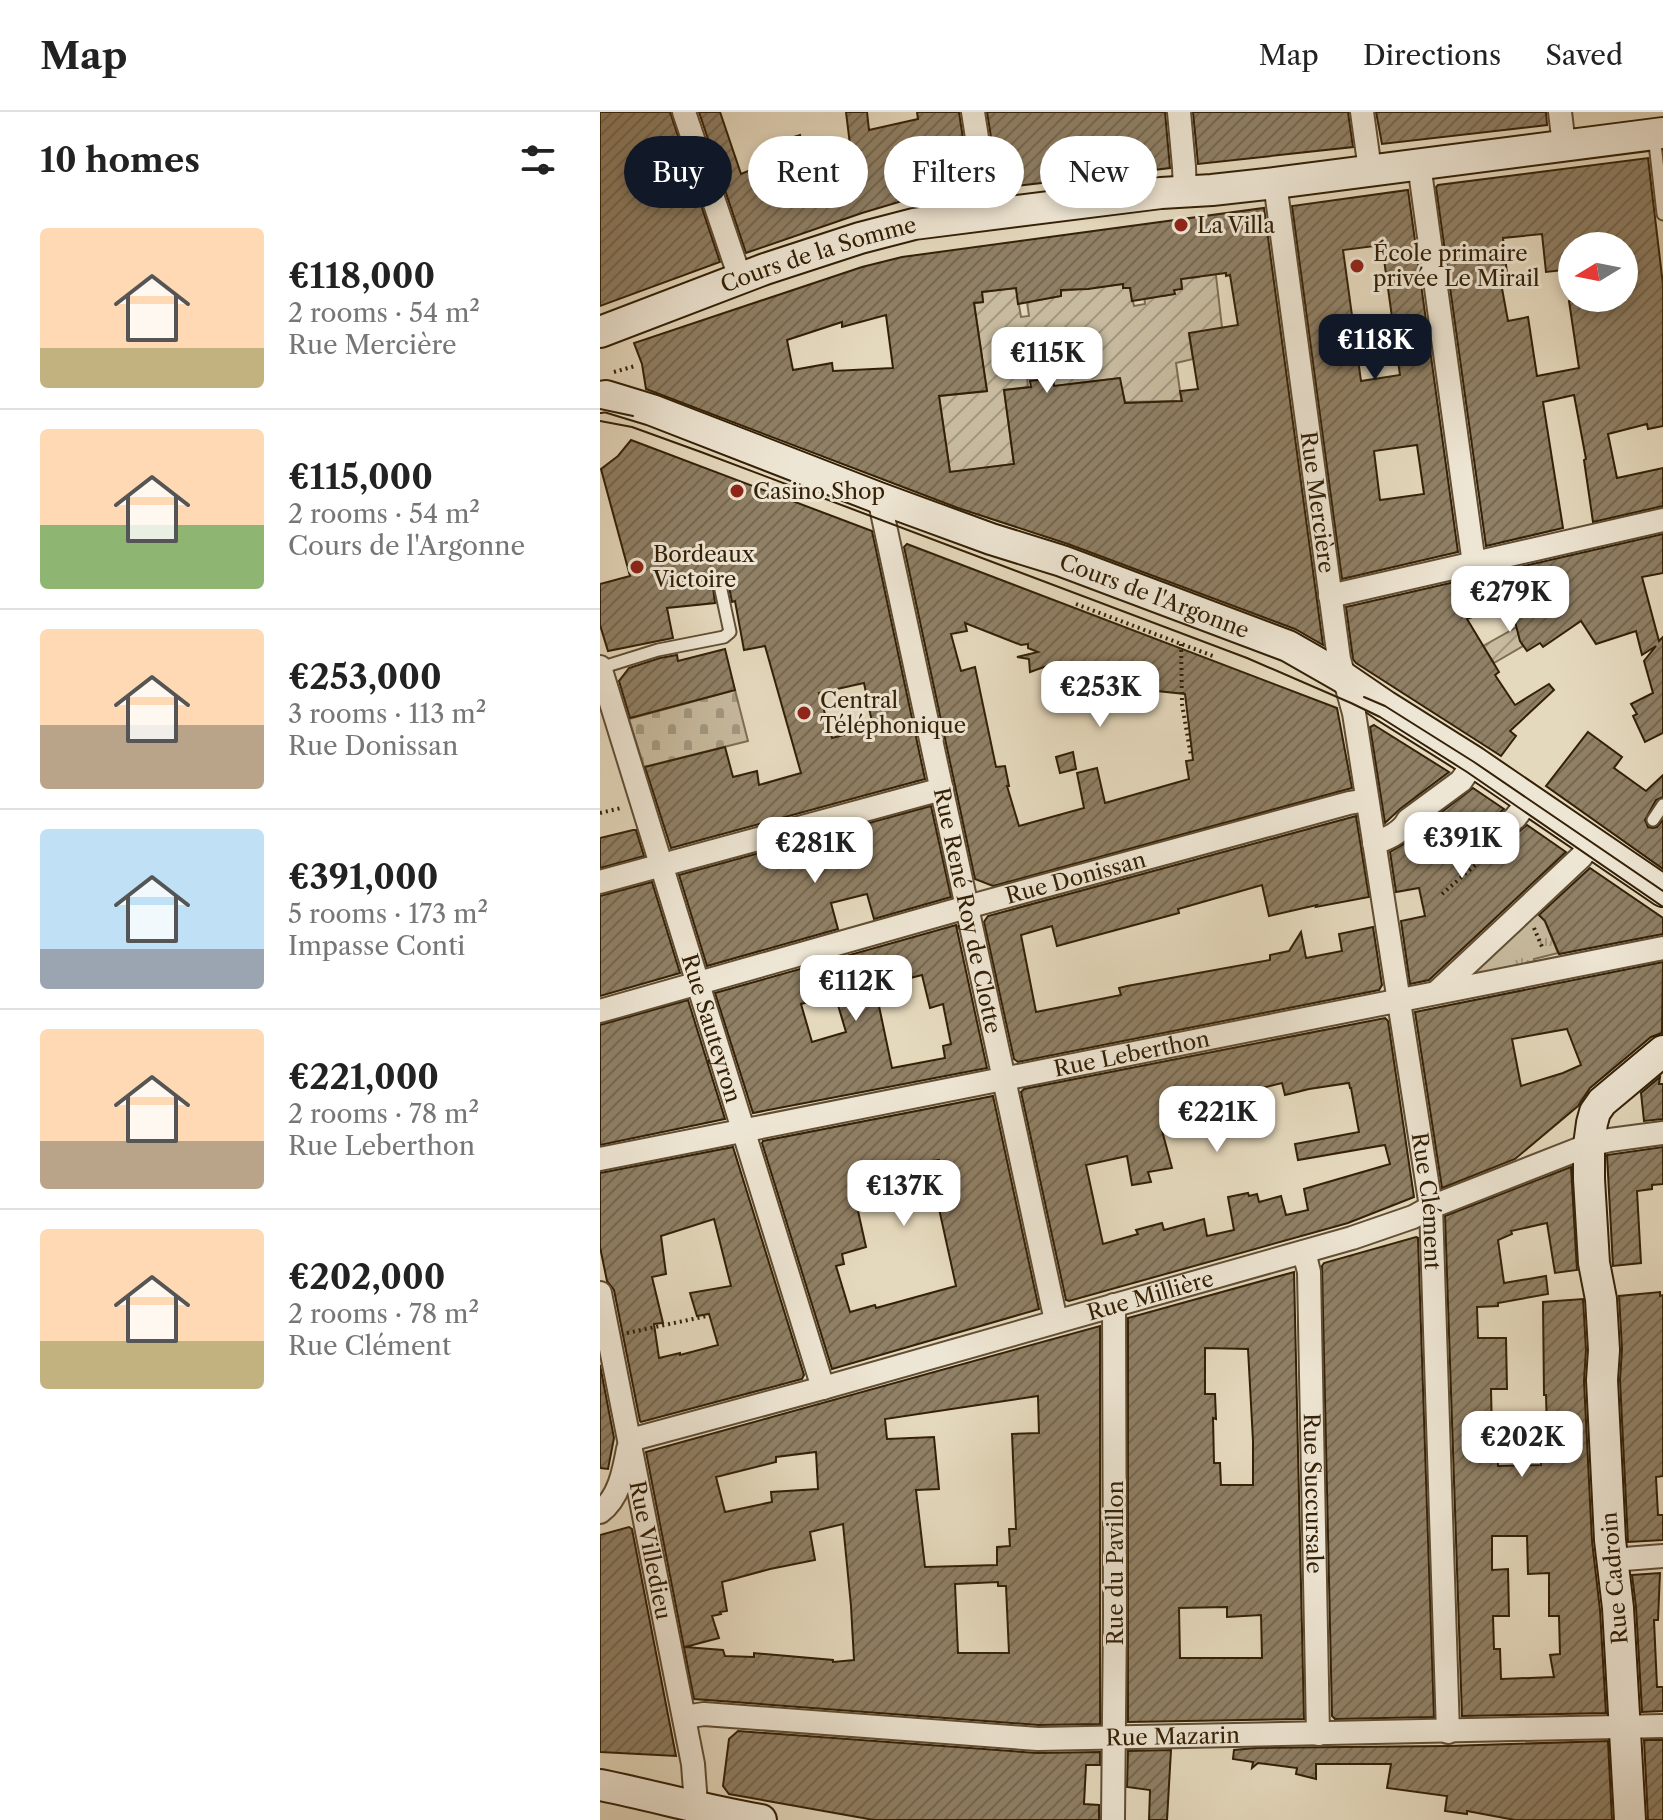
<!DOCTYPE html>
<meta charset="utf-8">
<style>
:root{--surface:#fff;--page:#f2f2f2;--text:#222;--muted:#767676;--line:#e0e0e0;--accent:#111827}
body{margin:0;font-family:"Libre Caslon Text",serif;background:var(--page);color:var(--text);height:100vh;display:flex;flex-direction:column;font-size:30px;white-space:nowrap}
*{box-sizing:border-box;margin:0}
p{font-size:26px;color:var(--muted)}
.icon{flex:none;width:44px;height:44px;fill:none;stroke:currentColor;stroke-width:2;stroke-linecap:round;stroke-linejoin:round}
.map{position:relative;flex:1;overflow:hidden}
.panel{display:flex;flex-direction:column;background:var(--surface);width:600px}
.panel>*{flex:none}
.top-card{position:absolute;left:24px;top:24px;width:760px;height:72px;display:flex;gap:16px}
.needle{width:52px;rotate:260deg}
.buttons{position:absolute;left:958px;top:120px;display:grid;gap:16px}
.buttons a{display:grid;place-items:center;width:80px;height:80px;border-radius:50%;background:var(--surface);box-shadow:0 4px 12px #0003;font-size:40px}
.price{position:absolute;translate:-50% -68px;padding:0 18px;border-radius:16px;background:#fff;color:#222;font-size:26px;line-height:52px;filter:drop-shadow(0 2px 4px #0008)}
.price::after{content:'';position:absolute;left:50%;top:48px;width:24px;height:18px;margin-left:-12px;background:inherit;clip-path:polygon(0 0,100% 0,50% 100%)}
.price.active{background:var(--accent);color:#fff}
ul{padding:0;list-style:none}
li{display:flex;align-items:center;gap:24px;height:200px;padding:0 40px}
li+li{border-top:2px solid var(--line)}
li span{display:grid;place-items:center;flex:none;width:224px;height:160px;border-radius:8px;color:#555}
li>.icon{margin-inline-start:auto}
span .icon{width:96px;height:96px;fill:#fffc;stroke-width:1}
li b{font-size:34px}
h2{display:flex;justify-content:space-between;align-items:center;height:96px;padding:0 40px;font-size:34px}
.chip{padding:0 28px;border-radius:36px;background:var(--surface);box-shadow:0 4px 12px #0003;font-size:28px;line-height:72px}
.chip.active{background:var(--accent);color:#fff}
header{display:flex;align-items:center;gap:48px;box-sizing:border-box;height:112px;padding:0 40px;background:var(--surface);border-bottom:2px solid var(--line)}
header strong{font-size:38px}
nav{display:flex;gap:44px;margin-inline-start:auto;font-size:28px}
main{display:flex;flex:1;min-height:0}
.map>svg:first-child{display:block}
</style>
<header>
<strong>Map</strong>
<nav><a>Map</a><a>Directions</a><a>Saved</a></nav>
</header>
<main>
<section class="panel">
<h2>10 homes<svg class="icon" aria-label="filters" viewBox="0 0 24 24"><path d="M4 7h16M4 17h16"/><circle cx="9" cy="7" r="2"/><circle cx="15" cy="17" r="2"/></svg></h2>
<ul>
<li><span style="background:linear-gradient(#ffd9b3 75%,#c2b280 0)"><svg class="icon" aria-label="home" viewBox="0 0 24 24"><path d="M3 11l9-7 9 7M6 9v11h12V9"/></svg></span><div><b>€118,000</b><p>2 rooms · 54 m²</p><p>Rue Mercière</p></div></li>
<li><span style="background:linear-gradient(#ffd9b3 60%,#8fb573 0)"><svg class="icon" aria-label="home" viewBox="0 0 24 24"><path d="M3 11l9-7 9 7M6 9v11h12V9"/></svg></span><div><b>€115,000</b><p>2 rooms · 54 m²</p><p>Cours de l'Argonne</p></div></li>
<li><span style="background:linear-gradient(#ffd9b3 60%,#b9a48a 0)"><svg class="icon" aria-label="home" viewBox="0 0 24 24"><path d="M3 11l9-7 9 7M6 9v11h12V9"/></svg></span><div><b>€253,000</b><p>3 rooms · 113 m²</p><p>Rue Donissan</p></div></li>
<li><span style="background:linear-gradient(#bfe0f5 75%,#9aa5b1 0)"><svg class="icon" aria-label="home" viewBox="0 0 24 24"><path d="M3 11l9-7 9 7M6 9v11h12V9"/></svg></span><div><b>€391,000</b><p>5 rooms · 173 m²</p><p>Impasse Conti</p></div></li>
<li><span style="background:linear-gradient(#ffd9b3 70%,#b9a48a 0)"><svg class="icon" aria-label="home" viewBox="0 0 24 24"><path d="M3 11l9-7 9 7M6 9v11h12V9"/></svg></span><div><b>€221,000</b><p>2 rooms · 78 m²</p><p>Rue Leberthon</p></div></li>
<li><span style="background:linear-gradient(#ffd9b3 70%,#c2b280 0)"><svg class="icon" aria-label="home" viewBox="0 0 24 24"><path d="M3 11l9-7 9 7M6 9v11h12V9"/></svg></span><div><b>€202,000</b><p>2 rooms · 78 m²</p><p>Rue Clément</p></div></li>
</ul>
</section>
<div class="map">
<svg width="1063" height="1708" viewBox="0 0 1063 1708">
<defs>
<pattern id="grass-tufts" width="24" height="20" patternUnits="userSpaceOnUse" patternTransform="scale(2)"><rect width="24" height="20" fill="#c7ba9e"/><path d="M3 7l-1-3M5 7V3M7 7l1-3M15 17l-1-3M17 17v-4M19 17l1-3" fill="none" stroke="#a2977f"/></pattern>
<pattern id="cemetery-stones" width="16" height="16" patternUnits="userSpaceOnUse" patternTransform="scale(2)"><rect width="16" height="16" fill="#c7ba9e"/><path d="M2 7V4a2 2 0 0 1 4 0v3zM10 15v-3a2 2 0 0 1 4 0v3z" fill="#a2977f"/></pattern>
<pattern id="garden-furrows" width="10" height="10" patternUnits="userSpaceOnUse" patternTransform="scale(2)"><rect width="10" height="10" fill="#c7ba9e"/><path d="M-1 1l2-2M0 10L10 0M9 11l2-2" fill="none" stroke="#a2977f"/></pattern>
<pattern id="building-hatch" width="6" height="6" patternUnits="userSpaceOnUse" patternTransform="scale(2)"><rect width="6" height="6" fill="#908065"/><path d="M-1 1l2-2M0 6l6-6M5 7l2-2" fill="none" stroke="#766851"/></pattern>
</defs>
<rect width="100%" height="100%" fill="#e5d9bd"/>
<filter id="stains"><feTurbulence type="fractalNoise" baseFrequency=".0025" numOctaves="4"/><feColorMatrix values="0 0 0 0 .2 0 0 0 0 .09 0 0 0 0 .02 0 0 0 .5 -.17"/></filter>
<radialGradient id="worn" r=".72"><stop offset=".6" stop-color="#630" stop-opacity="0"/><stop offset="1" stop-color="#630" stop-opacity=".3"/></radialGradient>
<path fill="url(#grass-tufts)" stroke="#7d6d52" stroke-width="2" d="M934,798l11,11 13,32 -24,6 1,5 -69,15z"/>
<path fill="url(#cemetery-stones)" stroke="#7d6d52" stroke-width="2" d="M135,578l13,51 -104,26 -15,-48z"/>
<g fill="url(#garden-furrows)" stroke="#7d6d52" stroke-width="2">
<path d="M615,155l8,69 -17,-5 -17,3 4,25 -17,4 6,42 -5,-4 -52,1 -6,-24 -65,8 -1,-8 -23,3 -5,-28 3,34 -24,3 10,74 -64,8 -11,-76 48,-5 -13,-88 9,-1 -1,-10 34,-4 5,29 8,-1 -2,-14 34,-6v-5l62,-7 1,4h6l4,18 11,-2 -2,-17 21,9 10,-2v-4l8,-2 -1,-9 18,-2 -1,-8z"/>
<path d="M967,487l-47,40 3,7 -29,17 -11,-17z"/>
</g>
<g fill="url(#building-hatch)" stroke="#332006" stroke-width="2" fill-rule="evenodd">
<path d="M0,0h70l50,150 -120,44z"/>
<path d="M99,0h21l21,62 44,-18 -4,-15 19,-6 10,42 42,-16 -6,-49h21l2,18 49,-11 -1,-7h42l12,79 -49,7v-3l-60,18 -116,40z"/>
<path d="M387,0h178l5,56 -171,20z"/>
<path d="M593,0h155l5,35 -155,17z"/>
<path d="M776,0h170l1,13 -165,19z"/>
<path d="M1048,46l15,127v141l-15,3 -1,-5 -39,10 9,44 46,-10v38l-70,16 -9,-62 2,-1 -12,-64 -31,7 20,126 -77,18 -50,-359 2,-2zM942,122l4,38 26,-3v-23h52v24l3,28h-39l-19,3 10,67 -42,8 -9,-59 -20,4 -7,-38 7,-1 -5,-44z"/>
<path d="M808,78l50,362 -116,27 -50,-373zM782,133l18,130 -39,6 -18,-131zM817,333l7,49 -44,6 -6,-49z"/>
<path d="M664,96l59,437 -28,-16 -227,-85 -110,-36 -312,-119 -4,-25 -8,-21 228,-76 40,-10zM626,161v3l4,-1 8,50 -49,8 9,56 -18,2 2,10 -57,2 -5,-25 -66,8 -1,-8 -23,3 1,6 -27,3 10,74 -64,8 -11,-76 48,-5 -13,-88 9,-1 -1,-10 34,-4 2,16 43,-8v-6l27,-1 35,-5v4h7l2,13 43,-7 -1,-4 8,-1 -1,-10zM286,203l7,53 -60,3 -1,-8 -39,7 -6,-30 55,-18v5z"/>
<path d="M31,328l241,91 53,248 -254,69 -26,-81 80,-20 8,30 24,-6 2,14 42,-12 -36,-127 -21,4 -9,-49 -3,1 -3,-15 -5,-5h-6l-5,5 2,16 -48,5 6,30 -65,13 -8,-26v-41l30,-8 -29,-107 17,-13zM264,571l9,44 -41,11 -13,-45z"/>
<path d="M1063,422v39l-21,4 17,64 4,-4v96l-18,9 -12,-26 4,-2 -6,-10 22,-11 -9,-32 12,-15 -14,9 -6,-24 -40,13 -15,-23 -38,26 -3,-4 -13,8 -7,-10 -10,-39 -43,17 32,53 -4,3 20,30 34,-21 5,6 -44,41 6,5 -15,20 -145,-93 -3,-4 -7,-52z"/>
<path d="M307,432l430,164 15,80 -359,98 -18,-7 -71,-332zM365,511l56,22 7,-1v4l10,4 -21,5 12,2 1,13 25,-9 34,6v6l22,-3 26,4 1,13 47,5 8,66 -7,1 3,18 -84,24 -8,-35 -20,5 7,35 -65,18 -12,-40h2l-4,-20 -9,1 -21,-100 -14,4 -10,-37 16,-3z"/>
<path d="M125,537l10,41 -105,28 -11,-37 10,-13 31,-10 17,-3 1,6z"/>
<path d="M774,613l75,47 -49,37 -15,14 -15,-96z"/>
<path d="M988,620l34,25 -8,11 32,23 17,-16v22l-7,3 -11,20 3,7 5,1 4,-1 6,-7v49l-117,-83z"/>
<path d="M473,640l3,17 -16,4 -4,-16z"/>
<path d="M873,676l31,21 -31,26 -1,9 3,5 5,5 7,1 7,-3 33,-27 39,27 -137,128 -19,4 -9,-63 24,-5 -6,-28 -23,4 -6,-40 17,-10 11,-12z"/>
<path d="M331,694l20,91 -77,22 -7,-25 -36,9 7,26 -131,37 -28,-91z"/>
<path d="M756,704l13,81 -53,10 1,-2 -48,11 -7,-31 -84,24 1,4 -122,33 -5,-20 -31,9 15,77 85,-17 -2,-7 8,-2 143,-26v-5l19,-4 12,-19 5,26 36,-7 -3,-17 34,-7 9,58 -3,5 -361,72 -4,-3 -30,-137 4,-6z"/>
<path d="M33,718h3l8,26 -44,12v-30z"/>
<path d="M990,756l73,50v16l-104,20 -14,-33 -6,-6z"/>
<path d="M52,770l28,91 -80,23v-100z"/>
<path d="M356,813l31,143 -234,45 -38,-120zM322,863l8,33 13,-4 8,40 -8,2 2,12 -53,10 -17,-81zM235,883l11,37 -34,10 -11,-38z"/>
<path d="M1063,850l-1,71 -11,4 -61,51 -12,18 -63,53 -73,29 -27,-176zM967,917l14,36 -18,8 -42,13 -9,-47z"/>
<path d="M88,888l37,119 -125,26v-120z"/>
<path d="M785,906l3,3 26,176 -66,26 -279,78 -3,-1 -45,-208 3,-3zM682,971l3,12 24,-6 40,-6 1,5h1l8,44 -64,12 3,16 87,-15 5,19 -86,25 4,21 -22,5 -5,-19 -22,6 -2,-8 -8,2 -1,-3 -20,4 6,33 -27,6 -3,-17 -40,11 -2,-7 -26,7 2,4 -35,10 -17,-79 41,-9 5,29 19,-3 -3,-10 24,-4 -12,-45 22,-5 -4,-17 32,-7 3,15 20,-4 -1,-6 19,-5 -1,-3z"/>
<path d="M1060,965l-1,7h4v35l-19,2 -3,-28z"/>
<path d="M393,984l46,213 -207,60 -70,-226 1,-2zM339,1048l6,32 -9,3 20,91 -80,22 -1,-3 -25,7 -14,-46 8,-2 -2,-10 24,-7 -8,-36 51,-11 -6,-34z"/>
<path d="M133,1035l71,228 -2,4 -161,43 -1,-1 -26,-131 -7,-9 -7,-34v-74zM114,1107l17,67 -41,7 7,23 12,-2 9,31 -38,10v-2l-21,5 -5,-34 9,-1 -11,-46 14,-3 -5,-38z"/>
<path d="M1063,1035v37l-11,1v4l-15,2 4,72 -28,3 -6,-111z"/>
<path d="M971,1055l6,103 -22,3 -8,-50 -36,8 1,3 -14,6 6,43 42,-7 2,18 -50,9v3l-21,1 1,31h28l1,51h-16l1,44h5l1,33 43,-1v-34h6l-1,-36h-2l-1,-93 40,-3 3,51 -2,31 8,160 8,69 6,103 -144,3 -17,-500zM892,1424h35l1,38 21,-1v43h10l1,38 -10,1 4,22 -53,2 -1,-30h-6l-1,-33h16l-1,-47 -16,1z"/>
<path d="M816,1125l2,1 16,479 -99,2 -3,-3 -10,-450 2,-3z"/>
<path d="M694,1160l10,447 -176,3v-404zM605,1236l43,1 5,92v44h-32l-1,-22h-6l-1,-45 3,1 -1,-25h-10zM627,1495v10l34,-2 1,43h-82l-1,-50z"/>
<path d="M1060,1180v4l3,-1v181l-7,1 2,38h5v25l-35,2 -8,-162 2,-31 -3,-53z"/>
<path d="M500,1214v398l-62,1 -344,-26 -48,-247zM438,1284l1,37 -27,1 4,95h-7l1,17 -13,1v18l-72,2 -9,-77 23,-1 -5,-52 -47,2 -2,-20zM216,1340l2,37 -47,3 1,10 -47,10 -9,-35 60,-15v-5zM243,1412l8,82 3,54 -21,2v-2l-79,-7v4l-29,-1 -2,-6 -38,-3 34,-9 -7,-22 9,-2 -1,-2 7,-1 -5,-29 48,-13 45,-9 -5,-28zM398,1470v4h8l3,67h-51l-3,-69z"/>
<path d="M0,1253l14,73 -6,31 -8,-1z"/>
<path d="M29,1415l3,2 44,227 -76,-4v-217z"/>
<path d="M1060,1461l-2,47h-4l3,67h6v24l-21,1 -6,-105 -4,-32z"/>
<path d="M138,1619l299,22 63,-1v13h-14l-2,39 15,1v15h-225l-145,-26 -6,-8 6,-47z"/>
<path d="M1044,1628h19v80h-15z"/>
<path d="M1008,1629l4,79h-97l-48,-9v3l-22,-3 2,-15 -60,-8 4,-24h-75v15l-20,-5 1,-6 -39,-5 -6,5 1,-6 -20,-3 1,-9 21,-2 193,-2z"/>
<path d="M571,1638l-4,70h-18l1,-30 -23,-3 1,-36z"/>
</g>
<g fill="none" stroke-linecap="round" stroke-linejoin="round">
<defs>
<g id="lane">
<path d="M1054,23l9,79"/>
<path d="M0,556l58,-18 66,-13 6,-5 -9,-42"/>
<path d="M1053,708l10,-15"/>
</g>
<g id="street">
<path d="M84,0l56,166"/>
<path d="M373,0l16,103"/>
<path d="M579,0l5,55 1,25"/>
<path d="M762,0l8,58"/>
<path d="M960,0l4,33"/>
<path d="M819,52l55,400"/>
<path id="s1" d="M675,71l64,476 15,54 77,494 17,525"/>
<path id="s2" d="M279,386l177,823"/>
<path d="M730,484l333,-76"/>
<path id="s3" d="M0,555l223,721"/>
<path d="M886,729l29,-23 14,-18"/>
<path d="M774,731c13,-4 28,-11 34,-23l53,-39 13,-19"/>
<path d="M0,770l342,-93"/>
<path d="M837,880l144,-135 11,-15"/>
<path id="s4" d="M0,899l367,-104 382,-104 18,-3"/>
<path id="s5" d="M0,1047l1063,-211"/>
<path id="s6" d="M704,1140l5,20 9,462"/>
<path id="s7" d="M0,1181l93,471 4,54"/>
<path id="s8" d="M30,1328l193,-52 529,-150 61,-21 18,-10 158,-62 21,-5 53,-7"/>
<path d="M0,1400c19,-14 24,-41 28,-63"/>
<path d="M1012,1448l51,-4"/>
<path id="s9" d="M84,1605l20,-3 334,25 625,-13"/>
<path d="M513,1708l2,-204 -1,-311"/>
</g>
<g id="secondary">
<path id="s10" d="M0,220l165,-63 95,-31 54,-14 247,-31 51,-3 63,-7 388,-50"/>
<path id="s11" d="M0,285l6,-1 46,14 227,88 112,41 71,22 226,85 56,32 41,28 89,56 189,129"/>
<path d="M0,1673c54,11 107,26 161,35"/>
<path d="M1030,1708l-12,-212 -8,-68 -8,-160 2,-30 -3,-51 -7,-36 -5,-84v-34l3,-22 3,-11 7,-10 61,-51"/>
</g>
</defs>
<use href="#lane" stroke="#604e34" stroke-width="15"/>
<use href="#street" stroke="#604e34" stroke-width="26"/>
<use href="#secondary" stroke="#332006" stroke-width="34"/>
<g stroke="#332006" stroke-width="4" stroke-dasharray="2 4" stroke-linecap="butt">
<path d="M14,260l21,-6"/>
<path d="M476,492l137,52"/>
<path d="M581,532l1,60 9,52"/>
<path d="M0,701l21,-5"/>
<path d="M842,782l38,-33"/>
<path d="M934,816l9,21"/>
<path d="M27,1221l80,-17"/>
</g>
<use href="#lane" stroke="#eee6d4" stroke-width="11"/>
<use href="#street" stroke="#eee6d4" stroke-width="22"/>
<use href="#secondary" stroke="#eee6d4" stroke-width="30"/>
<g stroke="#332006" stroke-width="2">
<path d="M0,297l33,7"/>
<path d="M0,309l32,6 69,25 546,206 104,45 29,14 87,55 196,135"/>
<path d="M764,585l21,9 89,56 189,129"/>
</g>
</g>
<g fill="#8f2418" stroke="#eee6d4" stroke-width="3">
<circle cx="581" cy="113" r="8"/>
<circle cx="757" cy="154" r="8"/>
<circle cx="137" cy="379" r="8"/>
<circle cx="37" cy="455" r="8"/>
<circle cx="204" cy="601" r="8"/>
</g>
<g text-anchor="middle" stroke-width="6" stroke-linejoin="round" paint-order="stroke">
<g font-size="22" fill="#332006" stroke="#eee6d4" text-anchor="start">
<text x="597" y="121">La Villa</text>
<text x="773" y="149">École primaire<tspan x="773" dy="25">privée Le Mirail</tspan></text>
<text x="153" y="387">Casino Shop</text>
<text x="53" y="450">Bordeaux<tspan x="53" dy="25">Victoire</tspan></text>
<text x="220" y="596">Central<tspan x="220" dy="25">Téléphonique</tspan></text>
</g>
<g font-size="22" fill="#332006" stroke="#eee6d4">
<text dy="8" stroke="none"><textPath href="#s10" startOffset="232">Cours de la Somme</textPath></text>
<text dy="8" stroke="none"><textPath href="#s1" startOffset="322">Rue Mercière</textPath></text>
<text dy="8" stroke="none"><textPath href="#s11" startOffset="590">Cours de l'Argonne</textPath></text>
<text dy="8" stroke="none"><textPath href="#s4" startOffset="494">Rue Donissan</textPath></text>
<text dy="8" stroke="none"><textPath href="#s2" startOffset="422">Rue René Roy de Clotte</textPath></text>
<text dy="8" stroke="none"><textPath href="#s3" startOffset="378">Rue Sauteyron</textPath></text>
<text dy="8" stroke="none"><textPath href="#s5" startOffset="542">Rue Leberthon</textPath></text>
<text dy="8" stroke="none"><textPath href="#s1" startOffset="1030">Rue Clément</textPath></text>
<text dy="8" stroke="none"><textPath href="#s8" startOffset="540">Rue Millière</textPath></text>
<text dy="8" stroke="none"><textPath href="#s6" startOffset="242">Rue Succursale</textPath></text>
<text dy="8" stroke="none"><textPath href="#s7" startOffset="262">Rue Villedieu</textPath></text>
<text transform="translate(515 1451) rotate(-90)" y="8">Rue du Pavillon</text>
<text transform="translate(1014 1466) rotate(-95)" y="8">Rue Cadroin</text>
<text dy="8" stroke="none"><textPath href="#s9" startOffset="490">Rue Mazarin</textPath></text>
</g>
</g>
<rect width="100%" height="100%" filter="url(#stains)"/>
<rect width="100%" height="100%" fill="url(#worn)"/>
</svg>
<div class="buttons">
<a><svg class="needle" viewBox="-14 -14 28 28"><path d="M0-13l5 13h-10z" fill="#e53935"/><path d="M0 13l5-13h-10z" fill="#767676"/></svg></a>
</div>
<b class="price active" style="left:775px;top:270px">€118K</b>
<b class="price" style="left:447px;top:283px">€115K</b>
<b class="price" style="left:910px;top:522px">€279K</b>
<b class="price" style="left:500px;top:617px">€253K</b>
<b class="price" style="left:862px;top:768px">€391K</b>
<b class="price" style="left:215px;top:773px">€281K</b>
<b class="price" style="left:256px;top:911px">€112K</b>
<b class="price" style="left:617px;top:1042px">€221K</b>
<b class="price" style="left:304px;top:1116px">€137K</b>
<b class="price" style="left:922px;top:1367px">€202K</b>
<div class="top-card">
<a class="chip active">Buy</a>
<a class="chip">Rent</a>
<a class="chip">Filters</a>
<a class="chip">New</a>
</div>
</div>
</main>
